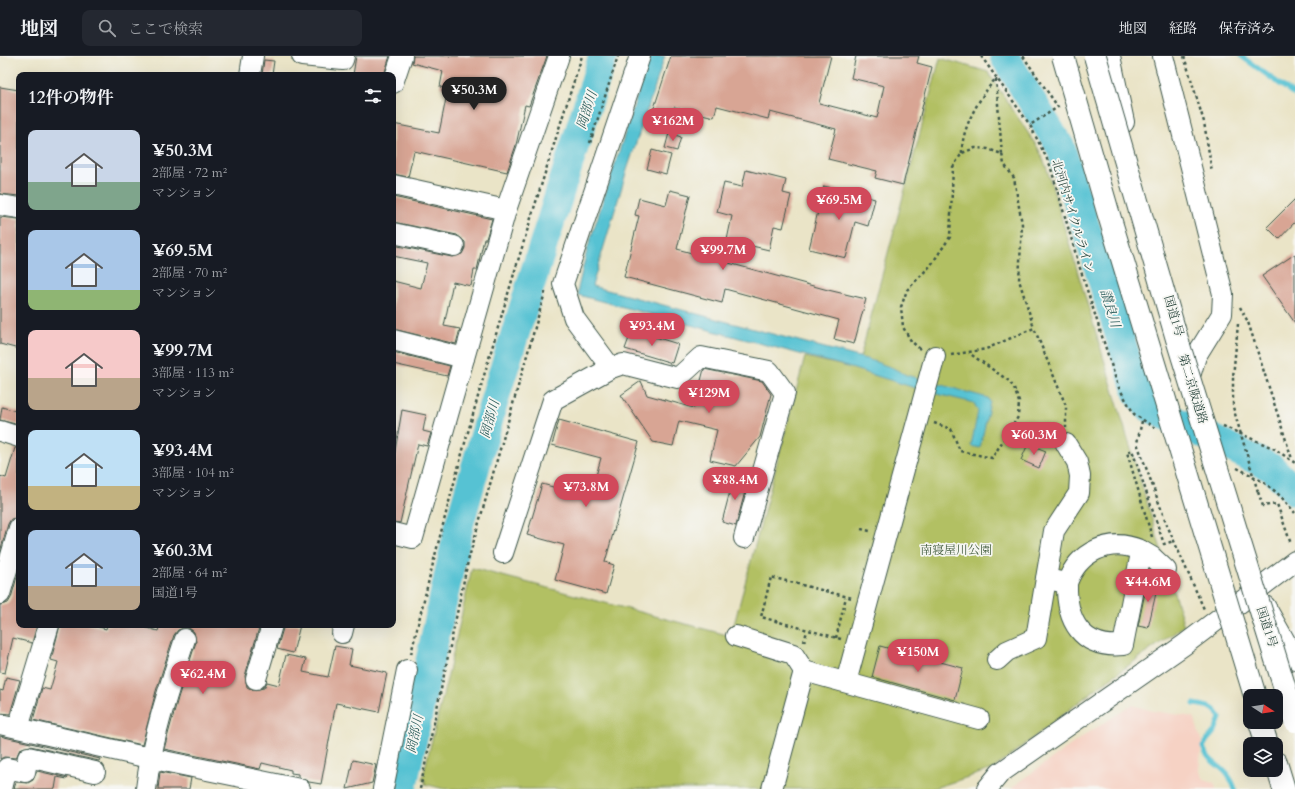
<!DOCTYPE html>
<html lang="ja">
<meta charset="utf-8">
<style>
:root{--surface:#171b24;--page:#242831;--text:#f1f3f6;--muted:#9ea1a6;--line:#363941;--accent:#d1495b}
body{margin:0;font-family:Cardo,"Noto Serif JP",serif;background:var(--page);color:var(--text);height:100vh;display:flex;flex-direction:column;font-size:15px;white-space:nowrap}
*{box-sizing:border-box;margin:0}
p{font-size:13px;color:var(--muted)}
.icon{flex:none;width:22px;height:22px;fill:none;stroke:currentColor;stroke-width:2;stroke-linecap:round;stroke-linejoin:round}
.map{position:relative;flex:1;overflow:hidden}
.sheet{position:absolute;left:16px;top:16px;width:380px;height:556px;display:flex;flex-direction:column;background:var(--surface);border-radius:8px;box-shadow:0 4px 16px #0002}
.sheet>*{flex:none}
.needle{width:26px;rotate:102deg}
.buttons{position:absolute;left:1243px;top:633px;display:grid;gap:8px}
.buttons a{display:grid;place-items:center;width:40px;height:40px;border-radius:8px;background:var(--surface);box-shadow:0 4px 16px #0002;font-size:20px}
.price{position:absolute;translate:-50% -34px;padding:0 9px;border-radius:14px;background:var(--accent);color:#fff;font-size:13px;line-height:26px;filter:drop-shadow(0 1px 2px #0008)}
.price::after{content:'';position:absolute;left:50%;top:24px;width:12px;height:9px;margin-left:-6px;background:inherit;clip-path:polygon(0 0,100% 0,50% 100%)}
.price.on{background:#222;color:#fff}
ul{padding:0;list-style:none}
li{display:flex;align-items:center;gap:12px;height:100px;padding:0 12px}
li span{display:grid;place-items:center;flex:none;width:112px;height:80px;border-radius:8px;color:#555}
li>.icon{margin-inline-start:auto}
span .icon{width:48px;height:48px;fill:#fffc;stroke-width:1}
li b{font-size:17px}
h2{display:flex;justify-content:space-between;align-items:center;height:48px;padding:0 12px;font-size:17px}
header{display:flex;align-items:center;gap:24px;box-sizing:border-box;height:56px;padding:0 20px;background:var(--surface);border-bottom:1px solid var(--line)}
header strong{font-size:19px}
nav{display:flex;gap:22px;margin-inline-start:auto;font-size:14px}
.search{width:280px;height:36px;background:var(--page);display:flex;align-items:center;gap:10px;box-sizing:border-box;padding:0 14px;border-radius:8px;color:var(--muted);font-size:15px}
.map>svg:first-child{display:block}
</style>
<header>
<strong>地図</strong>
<div class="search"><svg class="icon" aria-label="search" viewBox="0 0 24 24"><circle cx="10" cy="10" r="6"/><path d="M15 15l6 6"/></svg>ここで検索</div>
<nav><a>地図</a><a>経路</a><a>保存済み</a></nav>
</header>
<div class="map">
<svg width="1295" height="733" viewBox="0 0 1295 733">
<rect width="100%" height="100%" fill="#f6f6f2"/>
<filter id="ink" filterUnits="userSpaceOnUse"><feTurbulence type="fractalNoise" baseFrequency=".025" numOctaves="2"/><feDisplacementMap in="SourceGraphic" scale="8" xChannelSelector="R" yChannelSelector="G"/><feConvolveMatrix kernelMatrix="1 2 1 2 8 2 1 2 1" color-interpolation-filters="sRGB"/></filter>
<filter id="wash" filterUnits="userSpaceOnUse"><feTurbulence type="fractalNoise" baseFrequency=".012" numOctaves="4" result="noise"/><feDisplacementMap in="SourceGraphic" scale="16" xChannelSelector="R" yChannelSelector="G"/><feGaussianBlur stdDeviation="0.9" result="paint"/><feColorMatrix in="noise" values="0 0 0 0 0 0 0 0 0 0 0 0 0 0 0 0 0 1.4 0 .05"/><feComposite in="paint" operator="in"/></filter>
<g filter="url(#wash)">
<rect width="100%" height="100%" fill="#eae4c7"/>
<path fill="#f6d2c4" d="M1132,649l21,6 41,6 8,26 -3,27 5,9 10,3 2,7h-205l9,-8 65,-46z"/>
<path fill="#b2c063" stroke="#687e4c" d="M940,2l48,14 50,76 8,18 138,460 -83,59 -108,84 -62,20h-487l-19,-5v-4h-3l27,-109 23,-103 259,68 74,-279 52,12z"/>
<path fill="#57c2d3" stroke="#3b8084" d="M650,0h15l-38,114 -35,116 278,74 23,8 13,7 82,23 2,4 -10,46 -9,-2 7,-35 -4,-8 -49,-12 -84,-26 -263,-70v-7l9,-38z"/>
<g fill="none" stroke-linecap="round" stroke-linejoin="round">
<g stroke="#57c2d3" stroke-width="5">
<path d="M1241,0l54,39"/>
<path d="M1194,648c12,2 21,2 26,14l-5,13 -8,9 -4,7c6,19 25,18 32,42"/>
</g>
<g stroke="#57c2d3" stroke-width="29">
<path d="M1004,0l57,92 76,244 11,15 124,61 23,23"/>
<path d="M402,733l58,-267 37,-131 106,-335"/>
</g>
</g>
<g id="blocks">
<g fill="#d8a594">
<path d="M356,0h34l-6,19h-31z"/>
<path d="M413,0h134l-18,50 -4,-1 -9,40 -9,27 -93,-21 -6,26 -15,-3v-50l46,9 9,-44 -8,-2 3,-16 -31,-8z"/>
<path d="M671,0h160l-12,47 58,15 7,-32 -33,-8 5,-22h63l-2,7 15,4 -29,118 -28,-7 2,-7 -49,-12 8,-30 -66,-17 -2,7 -51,-13 -3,11 -40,-10 -4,13 -18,-6z"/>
<path d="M264,4l10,1 -2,14h-10z"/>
<path d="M0,31l19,3v106l-19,-2z"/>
<path d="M669,77l12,4 -4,14 -12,-3z"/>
<path d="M652,94l19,5 -5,19 -19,-5z"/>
<path d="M746,114l40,10 -3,13 8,2 -8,33 -9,-2 -5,24 -42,-10 5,-24 -15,-4 7,-29 18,4z"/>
<path d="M824,130l51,13 -7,27 -13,-4 -9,36 -37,-9z"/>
<path d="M670,134l20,5 -13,54 151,41 38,9 -12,45 -20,-5 5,-19 -114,-31 -3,14 -98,-26 15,-61 -4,-1 4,-17 27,7z"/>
<path d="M393,141l99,22 -6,20h-2l-7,31h-3l-3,16 -18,-4 -9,44 16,3 -4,15 -63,-15v-48l28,7 6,-25 -34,-7v-11l59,12 10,-3 3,-6v-6l-8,-7 -64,-13z"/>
<path d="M1295,143v23l-16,17 -12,-12z"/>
<path d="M0,161l19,2v130l-19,-5z"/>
<path d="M1295,198v69l-33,-47z"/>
<path d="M632,274l46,14 -6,19 -47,-14z"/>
<path d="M393,296l57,14 -3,10 -54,-12z"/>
<path d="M704,313l58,12 9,13 -11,43 -24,29 -26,-6 7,-30 -38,-9 -6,25 -20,-4 -32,-47 20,-14 6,14 47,13z"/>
<path d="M2,351l17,5v13l-19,-5z"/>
<path d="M402,354l24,5 -3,16 8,2 -4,13 -9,-2 -18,79 -7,-1v-59z"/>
<path d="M559,364l80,22 -34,120 9,3 -8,29 -51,-14 9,-35 -37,-10 15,-51 48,13 11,-39 -49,-13z"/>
<path d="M1028,388l18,7 -7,17 -18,-8z"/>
<path d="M15,392h4v69l-8,2 -3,5 -8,28v-76l6,2z"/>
<path d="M734,420l14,4 -12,46 -14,-4z"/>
<path d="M19,514v55h18l-5,18 -19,-5 -8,35 -5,-1v-67l8,-2 3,-5z"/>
<path d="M1148,522l11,2 -11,48 -10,-2z"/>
<path d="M60,569h32l14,4 1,-4h30l21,6 2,-6h88l11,3 -14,48 2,11 6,3 11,-2 3,-6 12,3 7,-30 20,4 -3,13 25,5 7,-31 17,3 -3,16 38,8 -8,39 -43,-9 -15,81 -12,-2 -11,-5v-3l-7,-1v-3l-29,-7 -2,6 -96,-20 14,-51 18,-56 -2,-10 -5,-4h-6l-5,2 -4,5 -18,56 -14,54 -109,-25 9,-32 8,2 8,-28 -7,-2z"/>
<path d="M284,569h16l-7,28 -16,-4z"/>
<path d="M880,590l83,22 -8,32 -83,-23z"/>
<path d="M6,621l14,3 -10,34 -10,-1v-23l3,1z"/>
<path d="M0,680l100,23 -1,2 -69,-15 -10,3 -4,9 -12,-1 -4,2z"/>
<path d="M353,704l23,5 -4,18 -25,6z"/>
<path d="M37,715l31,7 -1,1 -10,-2 -2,12h-41l2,-7 12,1 5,-3z"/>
<path d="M160,716l31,6 -2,11h-31z"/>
</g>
</g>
</g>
<g filter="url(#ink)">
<use href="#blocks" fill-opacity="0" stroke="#3d564a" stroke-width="1"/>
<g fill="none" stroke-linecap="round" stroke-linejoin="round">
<defs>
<g id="minor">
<path d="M302,0l41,4 1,-4"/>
<path d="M1163,0l60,238 -1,20 -26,42 -5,17"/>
<path d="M250,19l3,-19"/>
<path d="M393,27l9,-27"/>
<path d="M393,129l113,25"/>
<path d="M0,149l19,3"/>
<path d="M393,177l61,13"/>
<path d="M393,284l71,18"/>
<path d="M611,312l-37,-50 -11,-34 77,-228"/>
<path d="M0,375l19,6"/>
<path d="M393,477l20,5 93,-328 53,-154"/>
<path d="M1140,494l12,7 14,13"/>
<path d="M503,497l50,-153 58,-32 12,-4 55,14 23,-21 68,14 16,22 -41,145"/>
<path d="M1046,523l21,4c-1,37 14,66 56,62l17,-87v-8c-31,-13 -62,2 -73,33"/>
<path d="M0,538l19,-66"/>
<path d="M1265,550l30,53"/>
<path d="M342,577l2,-8"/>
<path d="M736,580l57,18 11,17"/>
<path d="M997,604l10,-9 29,-13 18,-107 25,-38 1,-17 -3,-14 -11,-18"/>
<path d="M256,623l16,-54"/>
<path d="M846,626l89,-326"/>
<path d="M0,668l149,34 151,31"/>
<path d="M18,672l31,-103"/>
<path d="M2,733l5,-21 18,4 3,-15 67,15"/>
<path d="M146,733c6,-52 23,-101 39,-150"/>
<path d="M383,733l24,-119"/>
<path d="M772,733l32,-118 175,48"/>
<path d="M987,733l13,-16 184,-128 111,-84"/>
</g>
<g id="highway">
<path d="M1109,0l14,66"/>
<path d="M1260,666l7,22"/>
<path d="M1276,707l8,26"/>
</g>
</defs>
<use href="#minor" stroke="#3d564a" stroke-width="22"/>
<use href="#highway" stroke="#3d564a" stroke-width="24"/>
<g stroke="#3d564a" stroke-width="2.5" stroke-dasharray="3 3" stroke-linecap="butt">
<path d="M981,0l49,69"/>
<path d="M1023,0l35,51 -28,18 20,40 29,100 39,121 16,28 21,14"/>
<path d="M1184,0l20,66 8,50"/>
<path d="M996,23l6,75"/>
<path d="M590,87l28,-87"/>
<path d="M962,97c-1,-25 18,-56 34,-75"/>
<path d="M1240,251l8,15 44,137"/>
<path d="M1238,268l-5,53v30l7,24"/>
<path d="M920,293l-9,-8 -8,-14 -2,-20 6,-17 24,-25 19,-28 3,-70 9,-14 13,-5 13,1 14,5 2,10 10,14 8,46 -3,56 15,48"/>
<path d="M951,299l35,-6 48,-21 32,78v22"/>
<path d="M1142,365l-5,22 30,82 37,84"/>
<path d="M934,367l17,6 9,22 32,7 26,-41 1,-15 -5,-14 -5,-7 -40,-28"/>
<path d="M1223,370l52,23 20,14"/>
<path d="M1237,412c27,13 39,21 58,45"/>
<path d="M1258,436l5,14 14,-2 14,40"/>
<path d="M861,473l9,2"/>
<path d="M1152,481l-25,-85 5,-2 32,94 10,-3"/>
<path d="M836,582l10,-41"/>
<path d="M841,583l-80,-22 10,-40 81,21"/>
<path d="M804,586l3,-11"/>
<path d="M411,598c47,-202 108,-401 171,-598"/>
<path d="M420,733l48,-228 78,-272"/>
</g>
<use href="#minor" stroke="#fff" stroke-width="20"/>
<use href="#highway" stroke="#fff" stroke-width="22"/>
<defs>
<g id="highway-bridge">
<path d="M1063,0l45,156 147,484"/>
<path d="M1095,0l82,283 118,382"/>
</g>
</defs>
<use href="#highway-bridge" stroke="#3d564a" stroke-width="24" stroke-linecap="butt"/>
<path stroke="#3d564a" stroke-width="2.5" stroke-dasharray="3 3" stroke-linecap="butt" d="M1240,375l18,61"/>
<use href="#highway-bridge" stroke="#fff" stroke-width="22"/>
</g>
</g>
<g text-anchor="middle" stroke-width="3.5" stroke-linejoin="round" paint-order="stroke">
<g font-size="12" fill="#1f3d34" stroke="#f6f6f2">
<text transform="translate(1073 160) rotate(73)" y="4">北河内サイクルライン</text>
<text transform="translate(1174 260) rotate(74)" y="4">国道1号</text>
<text transform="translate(1193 333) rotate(73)" y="4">第二京阪道路</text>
<text transform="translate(1267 571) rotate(72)" y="4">国道1号</text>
</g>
<g font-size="12" fill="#445e40" stroke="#f6f6f2">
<text x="956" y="498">南寝屋川公園</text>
</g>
<g font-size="13" font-style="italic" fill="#2d5e5c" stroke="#f6f6f2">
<text transform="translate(586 54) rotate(-72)" y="5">岡部川</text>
<text transform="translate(1111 252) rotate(73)" y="5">讃良川</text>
<text transform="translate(489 363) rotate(-74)" y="5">岡部川</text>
<text transform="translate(414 678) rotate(-78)" y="5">岡部川</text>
</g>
</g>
</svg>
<div class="buttons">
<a><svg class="needle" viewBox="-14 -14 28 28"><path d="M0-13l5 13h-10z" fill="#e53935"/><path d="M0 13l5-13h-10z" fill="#9ea1a6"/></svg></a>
<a><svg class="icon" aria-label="layers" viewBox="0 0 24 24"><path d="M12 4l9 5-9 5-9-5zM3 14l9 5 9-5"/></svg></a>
</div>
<b class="price on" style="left:474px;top:55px">¥50.3M</b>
<b class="price" style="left:673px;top:86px">¥162M</b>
<b class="price" style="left:839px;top:165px">¥69.5M</b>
<b class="price" style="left:723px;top:215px">¥99.7M</b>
<b class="price" style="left:652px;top:291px">¥93.4M</b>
<b class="price" style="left:709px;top:358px">¥129M</b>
<b class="price" style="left:1034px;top:400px">¥60.3M</b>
<b class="price" style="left:735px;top:445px">¥88.4M</b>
<b class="price" style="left:586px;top:452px">¥73.8M</b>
<b class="price" style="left:1148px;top:547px">¥44.6M</b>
<b class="price" style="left:918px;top:617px">¥150M</b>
<b class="price" style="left:203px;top:639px">¥62.4M</b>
<section class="sheet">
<h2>12件の物件<svg class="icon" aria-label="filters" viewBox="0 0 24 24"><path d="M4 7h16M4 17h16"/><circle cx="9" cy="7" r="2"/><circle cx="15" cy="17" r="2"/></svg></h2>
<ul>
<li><span style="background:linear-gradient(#c9d6e8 65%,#7fa58c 0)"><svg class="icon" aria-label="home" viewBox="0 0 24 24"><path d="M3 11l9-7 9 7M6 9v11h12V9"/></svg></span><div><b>¥50.3M</b><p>2部屋 · 72 m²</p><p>マンション</p></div></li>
<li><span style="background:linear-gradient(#a9c7e8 75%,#8fb573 0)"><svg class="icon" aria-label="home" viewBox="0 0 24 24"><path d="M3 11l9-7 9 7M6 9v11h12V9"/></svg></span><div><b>¥69.5M</b><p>2部屋 · 70 m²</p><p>マンション</p></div></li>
<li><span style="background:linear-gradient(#f6c9c9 60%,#b9a48a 0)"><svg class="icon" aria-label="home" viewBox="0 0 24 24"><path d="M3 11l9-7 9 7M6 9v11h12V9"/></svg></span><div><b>¥99.7M</b><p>3部屋 · 113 m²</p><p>マンション</p></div></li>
<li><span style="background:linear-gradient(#bfe0f5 70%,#c2b280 0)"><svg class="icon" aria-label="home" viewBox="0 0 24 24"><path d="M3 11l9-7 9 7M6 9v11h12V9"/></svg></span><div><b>¥93.4M</b><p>3部屋 · 104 m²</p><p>マンション</p></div></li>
<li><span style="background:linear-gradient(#a9c7e8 70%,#b9a48a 0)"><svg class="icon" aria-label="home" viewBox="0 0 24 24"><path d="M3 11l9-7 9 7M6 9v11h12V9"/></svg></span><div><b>¥60.3M</b><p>2部屋 · 64 m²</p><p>国道1号</p></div></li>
</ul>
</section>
</div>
